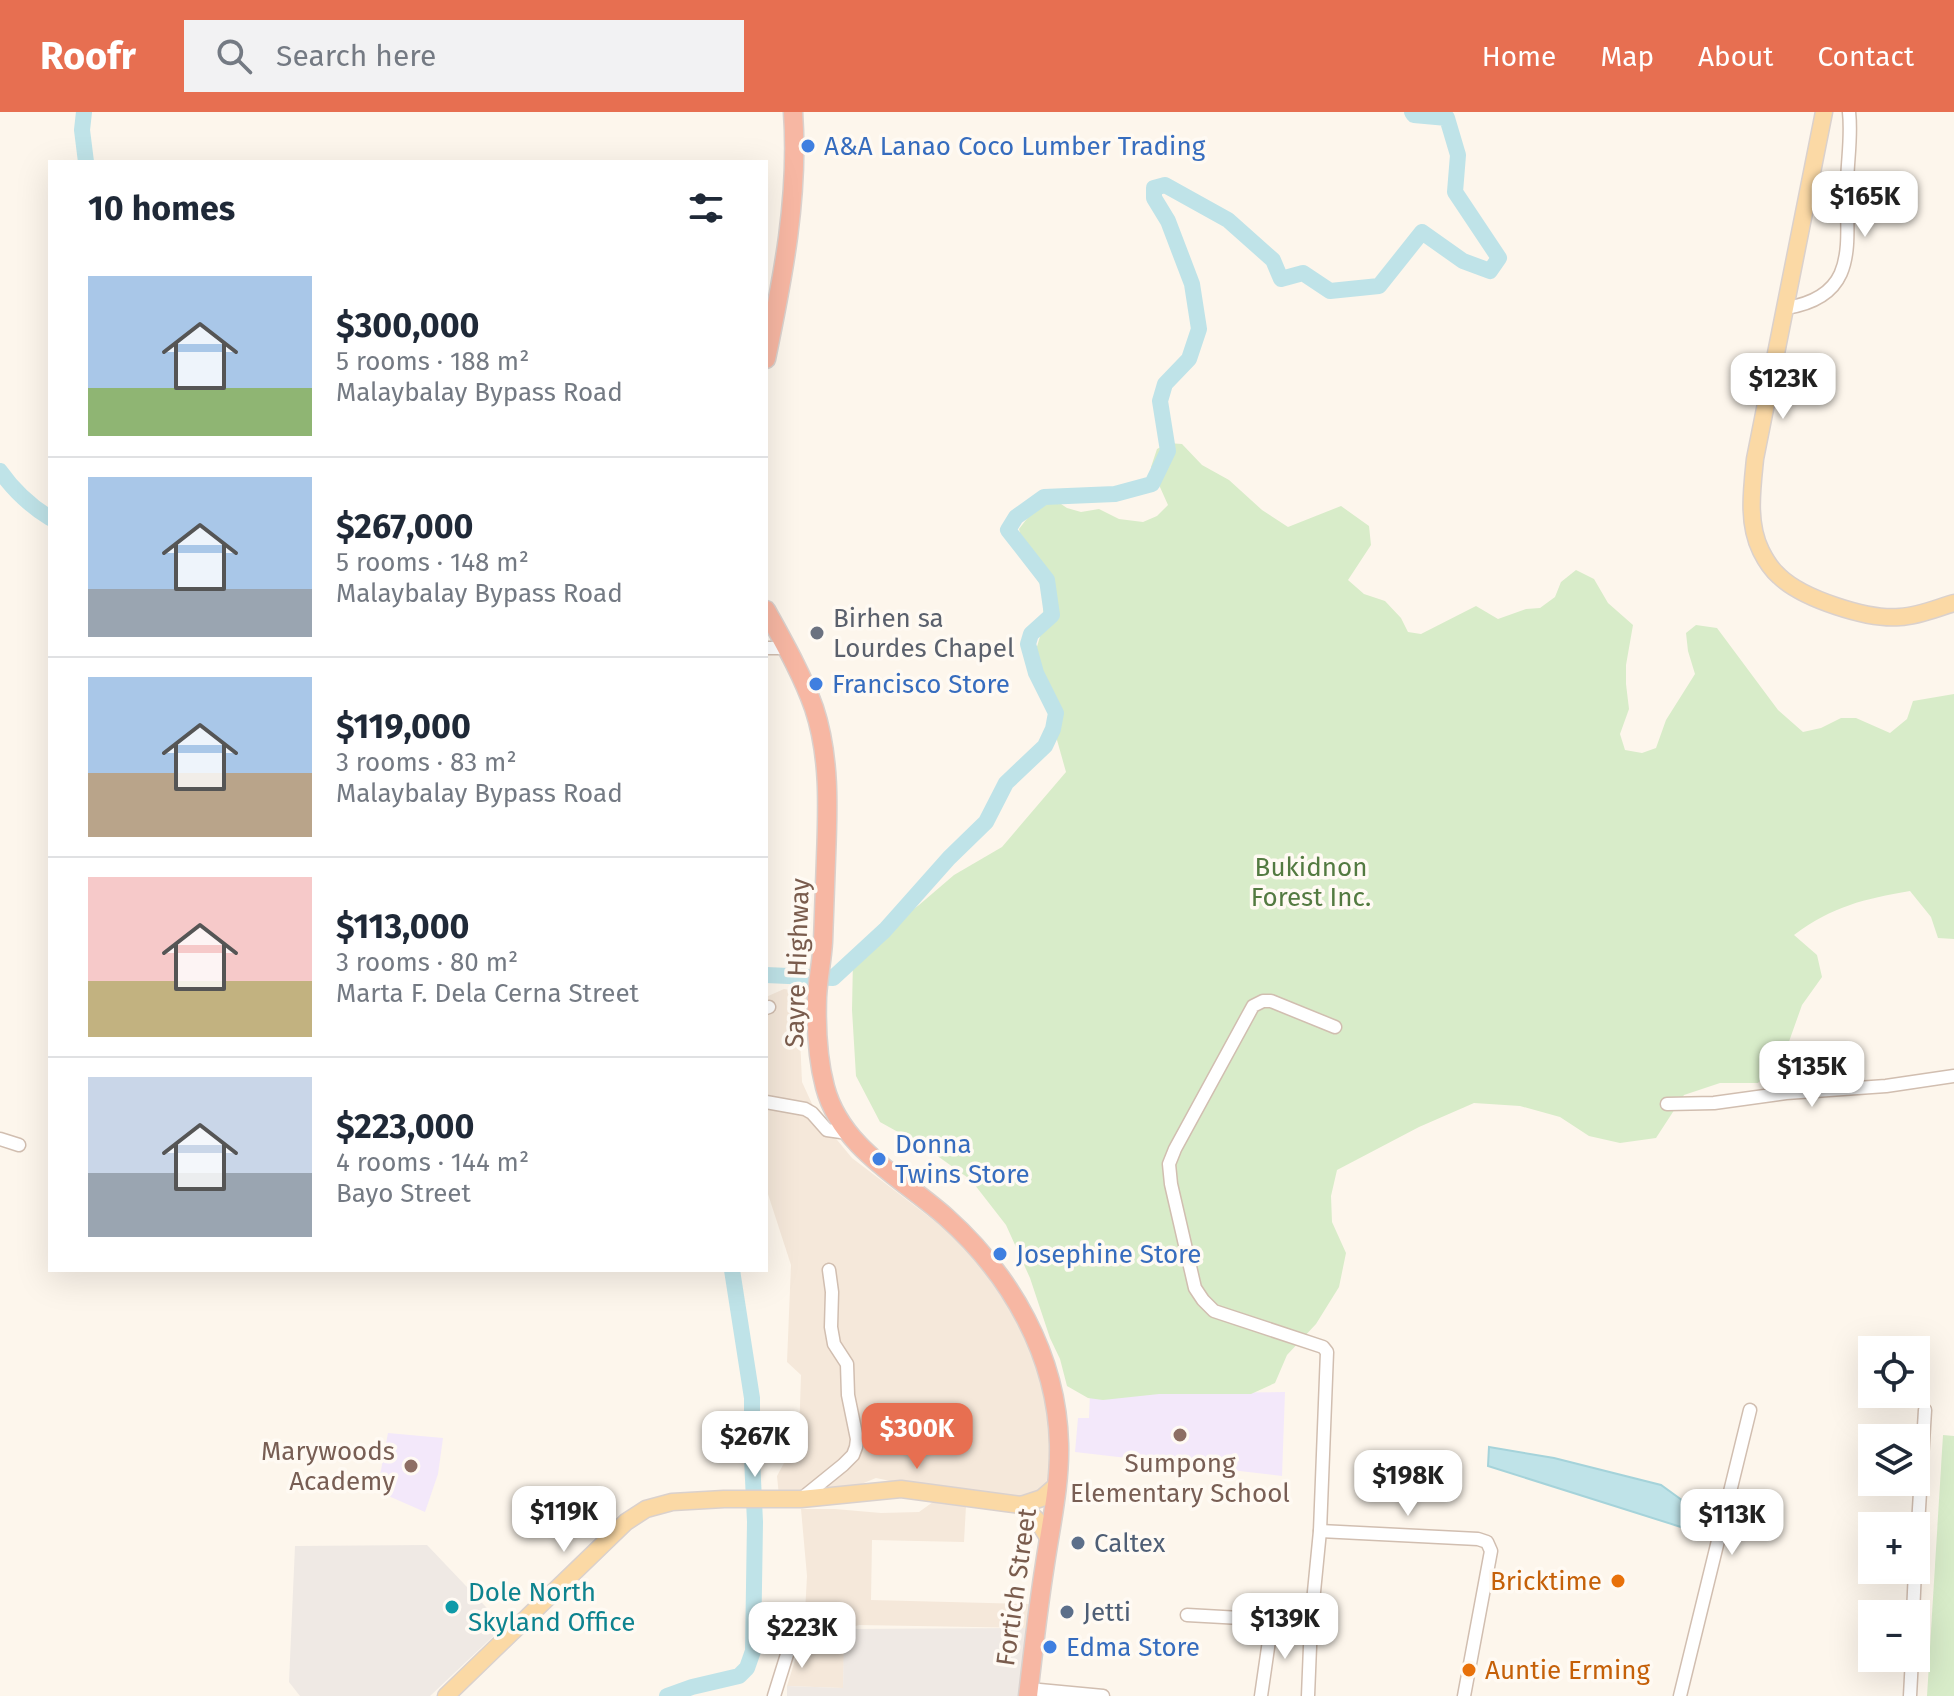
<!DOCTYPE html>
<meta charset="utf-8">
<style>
:root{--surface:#fff;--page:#f2f2f3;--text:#1f2937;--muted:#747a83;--line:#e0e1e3;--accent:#e76f51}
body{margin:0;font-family:"Fira Sans",sans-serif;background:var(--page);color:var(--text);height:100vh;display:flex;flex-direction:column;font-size:30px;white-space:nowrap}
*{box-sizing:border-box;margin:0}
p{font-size:26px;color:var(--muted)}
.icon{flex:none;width:44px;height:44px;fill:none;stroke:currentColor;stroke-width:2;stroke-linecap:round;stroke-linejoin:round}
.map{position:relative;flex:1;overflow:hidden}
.sheet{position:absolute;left:48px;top:48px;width:720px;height:1112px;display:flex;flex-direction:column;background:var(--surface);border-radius:0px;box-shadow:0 8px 32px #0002}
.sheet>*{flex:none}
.buttons{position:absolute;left:1858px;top:1224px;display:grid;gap:16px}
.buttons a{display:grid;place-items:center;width:72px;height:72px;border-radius:0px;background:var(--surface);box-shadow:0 8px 32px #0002;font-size:40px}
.price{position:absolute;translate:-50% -68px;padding:0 18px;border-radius:16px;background:#fff;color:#222;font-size:26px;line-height:52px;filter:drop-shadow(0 2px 4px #0008)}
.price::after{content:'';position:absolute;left:50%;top:48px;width:24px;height:18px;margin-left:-12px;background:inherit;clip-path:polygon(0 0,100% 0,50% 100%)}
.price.on{background:var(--accent);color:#fff}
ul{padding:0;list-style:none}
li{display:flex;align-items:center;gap:24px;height:200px;padding:0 40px}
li+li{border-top:2px solid var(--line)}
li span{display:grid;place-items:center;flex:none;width:224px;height:160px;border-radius:0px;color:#555}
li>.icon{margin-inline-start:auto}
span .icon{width:96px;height:96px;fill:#fffc;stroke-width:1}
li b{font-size:34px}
h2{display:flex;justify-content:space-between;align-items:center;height:96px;padding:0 40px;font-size:34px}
header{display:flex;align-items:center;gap:48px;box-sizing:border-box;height:112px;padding:0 40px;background:var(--accent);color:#fff}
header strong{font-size:38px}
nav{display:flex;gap:44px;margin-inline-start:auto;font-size:28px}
.search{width:560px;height:72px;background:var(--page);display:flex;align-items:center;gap:20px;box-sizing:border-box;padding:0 28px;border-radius:0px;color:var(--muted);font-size:30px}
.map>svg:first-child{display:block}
</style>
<header>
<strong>Roofr</strong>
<div class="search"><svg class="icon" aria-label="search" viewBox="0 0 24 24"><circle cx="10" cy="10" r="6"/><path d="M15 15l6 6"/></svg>Search here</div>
<nav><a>Home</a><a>Map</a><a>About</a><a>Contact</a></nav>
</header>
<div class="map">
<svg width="1954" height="1584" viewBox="0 0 1954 1584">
<rect width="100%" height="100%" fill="#fdf6ec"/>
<g fill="#f5e8da">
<path d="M784,877l24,4 -8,45 2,44 16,35 34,41 101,77 25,28 35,51 26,56 10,51 2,43 -5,19 -9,11 -16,5 -107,-13 -38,-8 -32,13 -65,5 -2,-20 22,-41 2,-60 -14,-13 4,-97 -25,-77v-191z"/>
<path d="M933,1390l33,4 -2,36 -92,-2 -1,60 159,4 -2,24 -169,-3 -14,4 -2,59 -56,-2 17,-55 3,-55 -6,-67h34l46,4 38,-1z"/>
</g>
<g fill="#efe9e4">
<path d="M427,1433l77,81 -74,70h-130l-11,-14 6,-136z"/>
<path d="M1028,1516l-7,68h-234v-10l56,2 1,-59z"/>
</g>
<g fill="#f3e8fa">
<path d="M1285,1280l-3,84 -207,-24 3,-34h11l1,-24z"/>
<path d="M388,1321l55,5 -5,36 -13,38 -48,-21z"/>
</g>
<g fill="#d8ecc9">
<path d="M1168,331l14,1 20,21 27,15 33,30 26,17 53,-21 28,20 2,19 -23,35 16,14 21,7 16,17 7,14 13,2 55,-28 22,13 28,-10 14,-1 15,-11 6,-15 15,-12 18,9 14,24 25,22 -7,40v19l3,25 -9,25 5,16 17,3 14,-5 10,-28 29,-46 -7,-23 -2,-18 10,-8 21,3 61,82 25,22 18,-4 20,-10h15l34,15 17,-14 6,-18 41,-7v245l-16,-1 -7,-21 -21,-26c-46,8 -77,15 -116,44l23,20 5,22 -20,28 -16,45 -28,33h-38l-36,12 -28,43 -36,5 -31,-7 -29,-19 -40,-11 -46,-3 -55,24 -82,43 -6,26 1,26 14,31 -7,34 -23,37 -29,31 -12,28 -24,11h-92l-56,6 -15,-2 -21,-12 -7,-27 -10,-21 -20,-60 -24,-53 -35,-45 -46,-33 -45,-25 -24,-46 -4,-66 1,-51 32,-29 34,-25 35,-30 48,-28 64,-75 -25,-89 -5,-33 8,-27 -2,-35 -16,-28 -7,-31 17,-22 16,-9 15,10 14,4 18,-3 20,10 24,3 14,-6 11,-11 -17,-38 6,-18z"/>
<path d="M1943,1323l11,1v260h-27z"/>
</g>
<path fill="#bfe3e8" stroke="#a5d3da" stroke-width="2" d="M1489,1335l65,11 107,27 36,26 -16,16 -193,-61z"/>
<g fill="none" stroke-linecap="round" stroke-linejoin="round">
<g stroke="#bfe3e8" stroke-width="16">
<path d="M84,0l-2,18 4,32"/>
<path d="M0,359c14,20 29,34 50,47"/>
<path d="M766,863l67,3 52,-48 64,-72 37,-36 20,-39 39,-37 8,-17 3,-16 -20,-40 -8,-29 3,-10 21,-19 -5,-35 -39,-50 8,-13 28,-20 71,-3 37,-10 16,-33 -8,-50 5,-17 24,-25 10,-30 -7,-45 -24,-63 -14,-23v-10l11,-3 63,35 45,40 8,19 22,-6 27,18 49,-5 43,-54 41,29 27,10 9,-13 -44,-66 3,-37 -11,-37 -33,-3 -2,-3"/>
<path d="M667,1584l25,-9 47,-11 8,-8 6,-17 2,-129 -3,-64v-60l-20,-128"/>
</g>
<defs>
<g id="minor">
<path d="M1786,196c74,-12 60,-64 61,-121 0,-25 5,-50 2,-75"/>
<path d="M766,536h20"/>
<path d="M766,896l3,-1"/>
<path d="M766,990l39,7 7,4 15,17 21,3"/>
<path d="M1667,992l47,-1 72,-10 100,-7 68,-10"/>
<path d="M0,1027l19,6"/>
<path d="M801,1387l42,-34 10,-10 3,-8 1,-8 -9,-44 -1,-31 -13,-20 -3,-17 1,-35 -3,-22"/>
<path d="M1320,1419l158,8 9,3 4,9 -27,145"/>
<path d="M1916,1446l9,-148"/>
<path d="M1913,1502l2,-44"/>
<path d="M1187,1503l124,7"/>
<path d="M1029,1577l74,7"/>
<path d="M774,1584l20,-64"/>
<path d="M1261,1584l11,-76"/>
<path d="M1308,1584l3,-74 9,-91 7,-179 -4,-5 -109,-36 -11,-11 -8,-12 -24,-104 -2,-20 6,-15 78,-143 10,-5h8l64,26"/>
<path d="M1680,1584l70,-286"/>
<path d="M1910,1584l2,-38"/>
</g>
<g id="major">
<path d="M1824,0l-69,347c-3,30 -8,64 6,92 4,8 11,19 18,25 24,23 89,44 121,41 19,-1 37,-9 54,-14"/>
<path d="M1021,1393l16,15 12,19"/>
<path d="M446,1584l180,-174 20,-13 26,-7 52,-3h77l100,-10 120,16 21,-7 15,-13"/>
</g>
<g id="highway">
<path d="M766,247c17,-82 33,-163 27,-247"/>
<path d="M766,498c17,31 36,64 48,98 16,48 14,99 12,150 -1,28 -2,56 -3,84 -1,18 -5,36 -6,55 -1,30 0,60 8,90 16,61 77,91 121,130 65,58 111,139 113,227 1,40 -8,80 -14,120 -7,44 -12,88 -17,132"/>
</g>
</defs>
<use href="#minor" stroke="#d1beb0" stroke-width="15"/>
<use href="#major" stroke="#dad1cd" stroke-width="19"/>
<use href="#highway" stroke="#dad1cd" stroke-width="21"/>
<use href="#minor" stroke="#fff" stroke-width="12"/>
<use href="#major" stroke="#fbd9a5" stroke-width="16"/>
<use href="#highway" stroke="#f7b7a3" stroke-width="18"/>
</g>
<g fill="#3f7fe0" stroke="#fffaf3" stroke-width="3">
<circle cx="808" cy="34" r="8"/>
<circle cx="816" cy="572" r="8"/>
<circle cx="879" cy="1047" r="8"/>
<circle cx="1000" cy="1142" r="8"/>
<circle cx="1050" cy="1535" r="8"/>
</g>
<circle fill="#6b7280" stroke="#fffaf3" stroke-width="3" cx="817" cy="521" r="8"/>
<g fill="#8d6e63" stroke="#fffaf3" stroke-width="3">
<circle cx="1180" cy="1323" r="8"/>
<circle cx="411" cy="1354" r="8"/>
</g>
<g fill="#5c6f8a" stroke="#fffaf3" stroke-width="3">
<circle cx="1078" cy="1431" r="8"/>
<circle cx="1067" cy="1500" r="8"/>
</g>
<g fill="#e8710a" stroke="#fffaf3" stroke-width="3">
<circle cx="1618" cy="1469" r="8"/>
<circle cx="1469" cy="1558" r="8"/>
</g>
<circle fill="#0f9aa8" stroke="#fffaf3" stroke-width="3" cx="452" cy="1495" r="8"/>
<g text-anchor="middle" stroke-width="7" stroke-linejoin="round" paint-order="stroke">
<g font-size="26" fill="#366cbe" stroke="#fffaf3" text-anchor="start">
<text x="824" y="43">A&amp;A Lanao Coco Lumber Trading</text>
<text x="832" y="581">Francisco Store</text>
<text x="895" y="1041">Donna<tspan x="895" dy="30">Twins Store</tspan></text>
<text x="1016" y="1151">Josephine Store</text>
<text x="1066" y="1544">Edma Store</text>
</g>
<g font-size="26" fill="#5b616d" stroke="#fffaf3" text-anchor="start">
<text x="833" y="515">Birhen sa<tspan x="833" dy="30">Lourdes Chapel</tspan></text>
</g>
<g font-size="26" fill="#537a41" stroke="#fffaf3">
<text x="1311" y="764">Bukidnon<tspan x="1311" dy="30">Forest Inc.</tspan></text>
</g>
<g font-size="26" fill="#7a5c4d" stroke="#fffaf3">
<text transform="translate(797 851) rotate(-88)" y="9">Sayre Highway</text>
<text transform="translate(1016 1475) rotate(-82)" y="9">Fortich Street</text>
</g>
<g font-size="26" fill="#785e54" stroke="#fffaf3" text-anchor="end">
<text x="395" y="1348">Marywoods<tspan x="395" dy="30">Academy</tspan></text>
<text x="1180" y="1360" text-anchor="middle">Sumpong<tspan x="1180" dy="30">Elementary School</tspan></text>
</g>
<g font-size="26" fill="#4e5e75" stroke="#fffaf3" text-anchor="start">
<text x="1094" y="1440">Caltex</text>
<text x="1083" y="1509">Jetti</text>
</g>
<g font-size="26" fill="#c56008" stroke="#fffaf3" text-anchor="end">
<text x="1602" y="1478">Bricktime</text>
<text x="1485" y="1567" text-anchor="start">Auntie Erming</text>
</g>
<g font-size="26" fill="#0d838f" stroke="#fffaf3" text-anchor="start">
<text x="468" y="1489">Dole North<tspan x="468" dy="30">Skyland Office</tspan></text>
</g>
</g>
</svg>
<div class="buttons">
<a><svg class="icon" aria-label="locate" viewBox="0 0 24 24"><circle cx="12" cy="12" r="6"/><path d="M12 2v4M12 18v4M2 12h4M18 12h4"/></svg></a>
<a><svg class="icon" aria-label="layers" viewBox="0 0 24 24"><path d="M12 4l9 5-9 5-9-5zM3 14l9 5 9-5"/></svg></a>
<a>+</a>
<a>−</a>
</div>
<b class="price" style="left:1865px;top:127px">$165K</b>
<b class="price" style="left:1783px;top:309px">$123K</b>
<b class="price" style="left:1812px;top:997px">$135K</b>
<b class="price on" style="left:917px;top:1359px">$300K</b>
<b class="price" style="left:755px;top:1367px">$267K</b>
<b class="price" style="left:1408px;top:1406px">$198K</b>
<b class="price" style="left:564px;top:1442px">$119K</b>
<b class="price" style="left:1732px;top:1445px">$113K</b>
<b class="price" style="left:1285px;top:1549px">$139K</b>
<b class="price" style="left:802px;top:1558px">$223K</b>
<section class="sheet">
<h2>10 homes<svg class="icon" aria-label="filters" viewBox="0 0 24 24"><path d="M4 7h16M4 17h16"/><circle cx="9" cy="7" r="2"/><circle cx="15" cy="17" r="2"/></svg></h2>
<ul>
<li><span style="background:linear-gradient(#a9c7e8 70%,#8fb573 0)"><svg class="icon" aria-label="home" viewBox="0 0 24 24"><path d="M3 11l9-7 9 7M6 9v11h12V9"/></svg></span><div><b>$300,000</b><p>5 rooms · 188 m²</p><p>Malaybalay Bypass Road</p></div></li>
<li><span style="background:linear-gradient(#a9c7e8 70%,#9aa5b1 0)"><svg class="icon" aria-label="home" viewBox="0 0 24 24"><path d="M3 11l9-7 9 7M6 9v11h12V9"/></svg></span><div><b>$267,000</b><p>5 rooms · 148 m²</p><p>Malaybalay Bypass Road</p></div></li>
<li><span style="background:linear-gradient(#a9c7e8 60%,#b9a48a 0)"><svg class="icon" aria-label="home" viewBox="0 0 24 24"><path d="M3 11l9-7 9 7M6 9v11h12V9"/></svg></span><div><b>$119,000</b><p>3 rooms · 83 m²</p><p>Malaybalay Bypass Road</p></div></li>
<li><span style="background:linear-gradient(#f6c9c9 65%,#c2b280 0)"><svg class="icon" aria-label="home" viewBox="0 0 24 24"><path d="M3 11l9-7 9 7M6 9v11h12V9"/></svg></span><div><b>$113,000</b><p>3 rooms · 80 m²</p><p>Marta F. Dela Cerna Street</p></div></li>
<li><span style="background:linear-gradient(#c9d6e8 60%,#9aa5b1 0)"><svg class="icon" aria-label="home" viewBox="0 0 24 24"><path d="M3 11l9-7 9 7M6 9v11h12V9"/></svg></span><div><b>$223,000</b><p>4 rooms · 144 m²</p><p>Bayo Street</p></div></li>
</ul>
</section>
</div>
